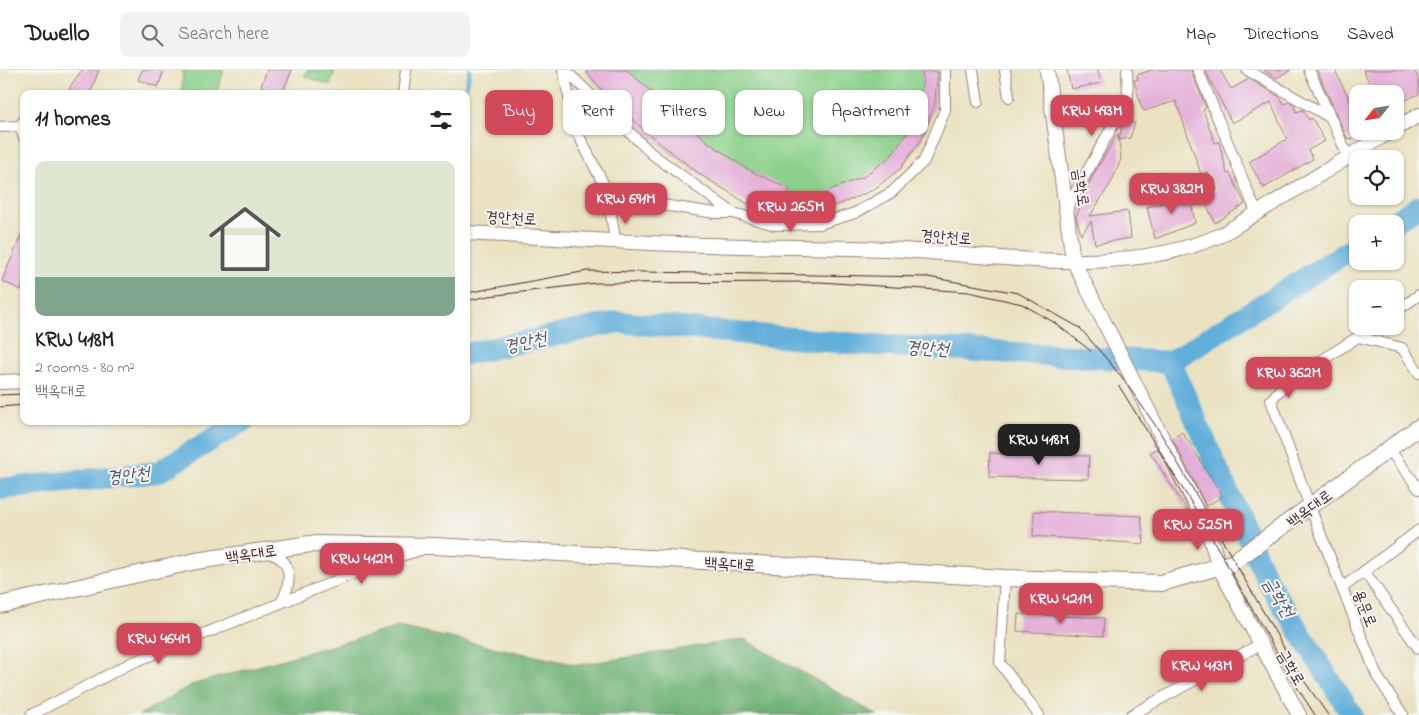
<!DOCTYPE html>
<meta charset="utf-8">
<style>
:root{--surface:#fff;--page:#f2f2f2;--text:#222;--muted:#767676;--line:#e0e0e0;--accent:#d1495b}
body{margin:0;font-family:"Indie Flower","Poor Story",sans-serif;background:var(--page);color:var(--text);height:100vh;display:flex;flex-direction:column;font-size:19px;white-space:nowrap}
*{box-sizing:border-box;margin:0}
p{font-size:16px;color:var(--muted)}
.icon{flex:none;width:28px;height:28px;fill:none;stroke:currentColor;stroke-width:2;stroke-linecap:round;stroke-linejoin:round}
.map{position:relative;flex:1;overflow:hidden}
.details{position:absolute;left:20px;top:20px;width:450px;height:335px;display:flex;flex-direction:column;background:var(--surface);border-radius:10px;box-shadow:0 1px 4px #0004}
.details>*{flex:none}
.top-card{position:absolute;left:485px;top:20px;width:475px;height:45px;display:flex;gap:10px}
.needle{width:32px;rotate:240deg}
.tools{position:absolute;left:1349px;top:15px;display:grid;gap:10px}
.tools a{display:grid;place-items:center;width:55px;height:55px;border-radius:10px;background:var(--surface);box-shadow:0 1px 4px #0004;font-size:25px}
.price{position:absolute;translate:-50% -42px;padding:0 11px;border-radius:10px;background:var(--accent);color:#fff;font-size:16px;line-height:32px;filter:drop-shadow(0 1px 2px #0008)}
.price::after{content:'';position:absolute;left:50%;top:30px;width:15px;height:11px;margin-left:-8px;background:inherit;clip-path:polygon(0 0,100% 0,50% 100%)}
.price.active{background:#222;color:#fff}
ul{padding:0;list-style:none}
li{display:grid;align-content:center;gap:10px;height:265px;padding:0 15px}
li+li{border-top:1px solid var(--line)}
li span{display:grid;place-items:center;height:155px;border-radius:10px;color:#555}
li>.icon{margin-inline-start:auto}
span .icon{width:90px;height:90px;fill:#fffc;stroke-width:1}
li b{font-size:21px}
h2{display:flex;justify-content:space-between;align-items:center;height:60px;padding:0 15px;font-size:21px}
.chip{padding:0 18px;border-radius:10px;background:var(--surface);box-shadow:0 1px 4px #0004;font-size:18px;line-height:45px}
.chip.active{background:var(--accent);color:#fff}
header{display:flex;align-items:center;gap:30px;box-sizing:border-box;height:70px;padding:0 25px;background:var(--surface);border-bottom:1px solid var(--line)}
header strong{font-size:24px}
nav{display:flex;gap:28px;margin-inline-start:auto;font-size:18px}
.search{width:350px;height:45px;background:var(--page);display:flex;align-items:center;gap:12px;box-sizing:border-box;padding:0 18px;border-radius:10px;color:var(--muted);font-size:19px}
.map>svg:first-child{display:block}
</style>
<header>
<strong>Dwello</strong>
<div class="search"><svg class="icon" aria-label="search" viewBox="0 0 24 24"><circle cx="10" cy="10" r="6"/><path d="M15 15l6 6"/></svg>Search here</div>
<nav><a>Map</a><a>Directions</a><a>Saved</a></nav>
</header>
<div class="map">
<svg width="1419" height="645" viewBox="0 0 1419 645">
<rect width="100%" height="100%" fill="#f6f6f2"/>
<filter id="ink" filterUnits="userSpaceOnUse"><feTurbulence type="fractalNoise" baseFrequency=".02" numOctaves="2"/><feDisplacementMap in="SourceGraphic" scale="10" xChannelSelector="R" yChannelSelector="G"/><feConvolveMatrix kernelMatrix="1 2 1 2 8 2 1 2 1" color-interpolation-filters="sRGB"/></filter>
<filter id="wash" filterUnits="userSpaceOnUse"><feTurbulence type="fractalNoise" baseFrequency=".0096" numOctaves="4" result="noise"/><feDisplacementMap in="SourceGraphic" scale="20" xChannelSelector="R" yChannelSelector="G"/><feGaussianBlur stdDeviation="1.12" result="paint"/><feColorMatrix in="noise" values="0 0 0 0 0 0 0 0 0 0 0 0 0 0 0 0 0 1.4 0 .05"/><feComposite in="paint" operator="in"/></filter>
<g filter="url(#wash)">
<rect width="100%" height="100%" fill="#eae2c1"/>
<g fill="#8bd08a" stroke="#6a785a">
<path d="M183,0h41l-8,24h-30l-4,-3z"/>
<path d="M307,0h28l-5,15 -25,-9z"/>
<path d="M585,0h352l1,4 -4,33 -13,33 -20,28 -82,42 -2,9 -27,-3 -4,5c-77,-34 -147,-86 -201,-151z"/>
</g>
<path fill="#70b276" stroke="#5d6850" d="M398,557l180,38 166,-26 133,76h-738l52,-30z"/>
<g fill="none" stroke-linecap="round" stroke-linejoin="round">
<path stroke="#60aeda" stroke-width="4" d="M464,24l6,-24"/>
<g stroke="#60aeda" stroke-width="22">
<path d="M1391,154l28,-18"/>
<path d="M466,284l152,-32 239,22 313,18 188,-117"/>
<path d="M1170,292l98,220 84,133"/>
<path d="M0,419l158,-17 85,-51"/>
</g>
</g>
<g id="blocks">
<g fill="#e4afd8">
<path d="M82,0h17l-9,24h-22l3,-9z"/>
<path d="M142,0h22l-6,17 -20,-7z"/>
<path d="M267,0h25l-10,24 -21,-8z"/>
<path d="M585,0h42l81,72 39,27 42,20 -1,10 31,2 11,-11 33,-13 28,-21 17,-24 11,-24 4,-30 -2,-8 17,2 -4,35 -13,33 -20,28 -28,22 -28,12 -26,8 -2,7 -37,1 -32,-14 -47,-29 -54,-42 -45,-43z"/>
<path d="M1067,0h31l3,13 -30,6z"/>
<path d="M1151,0h40l15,38 -3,2 12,33 4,-1 8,32 3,-1 15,31 -30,19 -10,-21 5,-2 -2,-5 9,-5 -9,-18 -7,2 -25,-73 -32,10 -3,-5 -7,-26 4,-1 -1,-4z"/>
<path d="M1205,0h15l11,19 18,-10 31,18 4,7 5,-2 4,2 3,8 7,-2 6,10 3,-2 13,23 -17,9 5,9 -49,29 -15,-26 38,-23 -16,-37 -39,21z"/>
<path d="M1264,0h27l-15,8z"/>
<path d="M1317,0h18l15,31 2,-1 6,11v25l-6,3 -5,-1z"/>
<path d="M1363,0h51l5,10v14l-24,11v-11h-20z"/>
<path d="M1123,52l12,1 -5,15 -11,2z"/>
<path d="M1118,63l3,26 -9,22 -22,35 38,-5 3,27 -36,6 -4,-23 -10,14 -5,-18 16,-40z"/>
<path d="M1189,120l6,33 -40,16 -8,-32 23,-6 -2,-5z"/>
<path d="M24,158v53l-3,9 -19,-9z"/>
<path d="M1182,362l41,64 -17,10 -34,-68z"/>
<path d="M1158,378l34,68h-1l-41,-64z"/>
<path d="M990,383l99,3 -1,23 -99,-2z"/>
<path d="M1034,441l107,5 3,28 -111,-8z"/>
<path d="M1018,544l86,4 -1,18 -86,-5z"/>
</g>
</g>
</g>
<g filter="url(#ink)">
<use href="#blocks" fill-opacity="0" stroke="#9a8076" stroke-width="1"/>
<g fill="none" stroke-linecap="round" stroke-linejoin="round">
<defs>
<g id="street">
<path d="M563,0l13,60 31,61"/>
<path d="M565,0l87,84 81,59"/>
<path d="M973,0l5,32"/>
<path d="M1005,0l4,27"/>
<path d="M1198,0l59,144"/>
<path d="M1247,0l84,48"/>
<path d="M1309,0l39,86"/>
<path d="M403,24l3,-24"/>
<path d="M24,50l-4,6 4,12"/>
<path d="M0,57l20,-1"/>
<path d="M1068,136l60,-108 -1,-28"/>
<path d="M615,169l-8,-48 15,8 93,14h18l42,12 44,-1 36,-11 37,-21 32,-31 21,-51v-40"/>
<path d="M1395,242l24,-17"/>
<path d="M1375,256l-90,58 -14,16 39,107 67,169 26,39"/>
<path d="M1359,267l43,11 17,25"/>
<path d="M1389,379l30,40"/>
<path d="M268,483c26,6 24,30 13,50"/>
<path d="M1364,501l55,78"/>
<path d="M1005,508l-5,85 39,52"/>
<path d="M1342,518l77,-58"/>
<path d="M31,645l98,-51 261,-105 31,-9"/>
<path d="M1131,645l128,-70"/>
</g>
<g id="secondary">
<path d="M1047,0l26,190 134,267 12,40 80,148"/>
<path d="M1395,59l24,-14"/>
<path d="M466,163c81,4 163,10 244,12 58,2 117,2 175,4 108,5 235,31 336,-14l170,-104"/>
<path d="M0,312l24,-1"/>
</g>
<path id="primary" d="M0,535l196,-44 114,-17 125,2 570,32 156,5 71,-20 187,-136"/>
</defs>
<use href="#street" stroke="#9a8076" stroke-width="12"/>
<use href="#secondary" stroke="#9a8076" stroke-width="16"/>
<use href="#primary" stroke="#9a8076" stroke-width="18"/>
<use href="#street" stroke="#fff" stroke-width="10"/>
<use href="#secondary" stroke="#fff" stroke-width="14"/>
<use href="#primary" stroke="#fff" stroke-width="16"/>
<g stroke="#4a1f2b" stroke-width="1">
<path d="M466,223l121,-22 341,6 90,16 62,35 41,48 39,56 138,240 30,43"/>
<path d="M466,231l23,-5 107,-13 224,-1 149,10 53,12 33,19 36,28"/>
<path d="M1119,316l80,129 94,166 22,34"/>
<path d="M0,325l24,-1"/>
<path d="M0,337l24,-2"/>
</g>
</g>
</g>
<g text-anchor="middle" stroke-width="4" stroke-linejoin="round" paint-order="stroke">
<g font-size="16" fill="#4a1f2b" stroke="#f6f6f2">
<text transform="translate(1082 117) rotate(82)" y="6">금학로</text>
<text transform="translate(511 147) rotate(3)" y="6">경안천로</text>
<text transform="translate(946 166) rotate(4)" y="6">경안천로</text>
<text transform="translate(1309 438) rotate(-37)" y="6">백옥대로</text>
<text transform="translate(251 483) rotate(-9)" y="6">백옥대로</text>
<text transform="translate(730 493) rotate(3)" y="6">백옥대로</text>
<text transform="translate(1366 538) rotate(68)" y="6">용문로</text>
<text transform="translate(1292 597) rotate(60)" y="6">금학로</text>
</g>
<g font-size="18" font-style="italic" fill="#525168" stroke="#f6f6f2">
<text transform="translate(525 272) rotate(-12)" y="6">경안천</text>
<text transform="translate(927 278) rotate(3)" y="6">경안천</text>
<text transform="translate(128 405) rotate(-6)" y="6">경안천</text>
<text transform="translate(1279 527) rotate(59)" y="6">금학천</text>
</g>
</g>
</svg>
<div class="tools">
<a><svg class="needle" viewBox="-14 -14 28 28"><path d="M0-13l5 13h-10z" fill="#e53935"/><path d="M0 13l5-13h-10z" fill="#767676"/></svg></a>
<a><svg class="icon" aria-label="locate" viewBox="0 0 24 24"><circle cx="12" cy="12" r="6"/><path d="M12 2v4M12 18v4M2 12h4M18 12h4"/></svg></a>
<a>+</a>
<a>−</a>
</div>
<b class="price" style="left:1092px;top:67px">KRW 493M</b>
<b class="price" style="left:1172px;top:145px">KRW 382M</b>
<b class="price" style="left:626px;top:155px">KRW 691M</b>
<b class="price" style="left:791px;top:163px">KRW 265M</b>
<b class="price" style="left:1289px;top:329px">KRW 362M</b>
<b class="price active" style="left:1039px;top:396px">KRW 418M</b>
<b class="price" style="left:1198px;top:481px">KRW 525M</b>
<b class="price" style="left:362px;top:515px">KRW 412M</b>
<b class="price" style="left:1061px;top:555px">KRW 421M</b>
<b class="price" style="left:159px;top:595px">KRW 464M</b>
<b class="price" style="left:1202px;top:622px">KRW 413M</b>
<div class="top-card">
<a class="chip active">Buy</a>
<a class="chip">Rent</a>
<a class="chip">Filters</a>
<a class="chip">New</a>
<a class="chip">Apartment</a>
</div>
<section class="details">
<h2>11 homes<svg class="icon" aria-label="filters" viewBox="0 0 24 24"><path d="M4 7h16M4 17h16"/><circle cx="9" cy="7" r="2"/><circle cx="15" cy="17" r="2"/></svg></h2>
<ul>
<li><span style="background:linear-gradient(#dfe7d0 75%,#7fa58c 0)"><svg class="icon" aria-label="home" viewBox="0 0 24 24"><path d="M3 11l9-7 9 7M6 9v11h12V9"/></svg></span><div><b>KRW 418M</b><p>2 rooms · 80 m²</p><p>백옥대로</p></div></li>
</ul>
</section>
</div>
